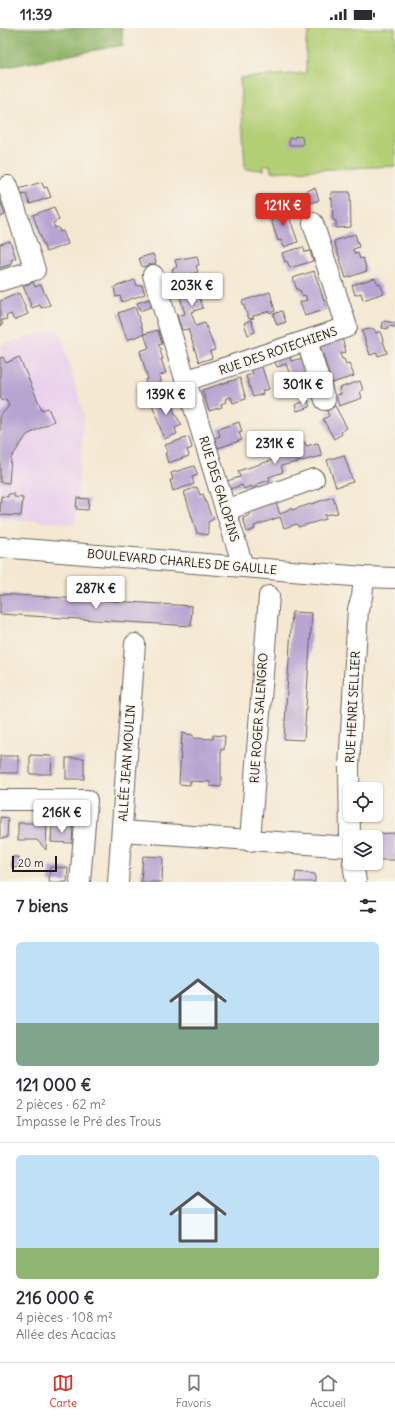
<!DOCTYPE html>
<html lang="fr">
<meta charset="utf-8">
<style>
:root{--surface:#fff;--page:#f7f7f7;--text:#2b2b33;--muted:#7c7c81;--line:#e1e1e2;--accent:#d93025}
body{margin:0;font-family:Delius,sans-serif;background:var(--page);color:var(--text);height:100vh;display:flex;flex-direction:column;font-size:15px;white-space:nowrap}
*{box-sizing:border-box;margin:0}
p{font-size:13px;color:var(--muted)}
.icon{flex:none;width:22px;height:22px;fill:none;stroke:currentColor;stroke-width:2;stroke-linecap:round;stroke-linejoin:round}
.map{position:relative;height:854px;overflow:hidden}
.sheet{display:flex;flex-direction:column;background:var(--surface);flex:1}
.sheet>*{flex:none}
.tools{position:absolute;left:343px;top:754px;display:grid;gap:8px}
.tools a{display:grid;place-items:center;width:40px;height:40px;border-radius:6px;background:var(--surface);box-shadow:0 1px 3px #0004;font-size:20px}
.scale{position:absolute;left:12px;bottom:10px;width:45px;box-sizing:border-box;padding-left:4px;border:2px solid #1c1c1c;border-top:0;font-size:11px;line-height:14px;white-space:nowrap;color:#1c1c1c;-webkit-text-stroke:3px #f7f3e8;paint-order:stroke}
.price{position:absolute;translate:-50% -34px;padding:0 9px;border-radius:4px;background:#fff;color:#222;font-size:13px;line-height:26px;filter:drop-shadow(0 1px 2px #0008)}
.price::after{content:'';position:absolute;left:50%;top:24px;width:12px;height:9px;margin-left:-6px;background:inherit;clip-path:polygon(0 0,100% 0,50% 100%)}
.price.on{background:var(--accent);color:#fff}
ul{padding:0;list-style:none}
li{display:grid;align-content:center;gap:8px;height:212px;padding:0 16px}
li+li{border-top:1px solid var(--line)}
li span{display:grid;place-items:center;height:124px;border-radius:6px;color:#555}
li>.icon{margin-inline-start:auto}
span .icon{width:72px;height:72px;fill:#fffc;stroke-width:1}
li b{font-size:17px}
h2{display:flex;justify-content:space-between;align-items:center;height:48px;padding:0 16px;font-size:17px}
.status{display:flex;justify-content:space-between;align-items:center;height:28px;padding:0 20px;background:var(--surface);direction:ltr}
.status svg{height:11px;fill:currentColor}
.menu{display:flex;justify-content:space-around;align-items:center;height:56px;border-top:1px solid var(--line);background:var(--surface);font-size:11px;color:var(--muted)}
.menu a{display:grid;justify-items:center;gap:2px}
.menu .on{color:var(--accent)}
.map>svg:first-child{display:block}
</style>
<div class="status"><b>11:39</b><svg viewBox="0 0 49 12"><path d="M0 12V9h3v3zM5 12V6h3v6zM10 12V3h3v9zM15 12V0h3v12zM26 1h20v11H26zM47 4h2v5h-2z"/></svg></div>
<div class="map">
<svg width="395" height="854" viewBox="0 0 395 854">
<rect width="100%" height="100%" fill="#f7f3e8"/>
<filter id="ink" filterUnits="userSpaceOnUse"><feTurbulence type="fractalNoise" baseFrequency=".025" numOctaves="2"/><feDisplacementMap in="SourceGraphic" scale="8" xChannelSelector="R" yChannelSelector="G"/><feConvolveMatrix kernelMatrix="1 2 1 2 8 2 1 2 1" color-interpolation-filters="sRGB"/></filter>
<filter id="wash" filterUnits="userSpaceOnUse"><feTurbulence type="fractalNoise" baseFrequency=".012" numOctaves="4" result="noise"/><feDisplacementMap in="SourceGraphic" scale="16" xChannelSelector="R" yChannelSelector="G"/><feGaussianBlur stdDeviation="0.9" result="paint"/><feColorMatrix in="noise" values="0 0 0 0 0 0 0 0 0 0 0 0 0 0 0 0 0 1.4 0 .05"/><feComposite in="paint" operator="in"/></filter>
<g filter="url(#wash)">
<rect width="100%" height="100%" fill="#f4e8d2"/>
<path fill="#ead1ec" d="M59,301l25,86 -9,109 -75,-6v-173z"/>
<path fill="#b3cf76" stroke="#687649" d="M311,0h84v138l-124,6 -1,-7h-6v5l-19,-1 -5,-91 66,-5v-33z"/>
<path fill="#8eb267" stroke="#556742" d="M0,0h122l1,17 -123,23z"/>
<g id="blocks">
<g fill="#b8a4d1">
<path d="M295,108l7,1 1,8h-14v-7h6z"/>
<path d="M42,154l2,6 3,-1 4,10 -21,7 -4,-10 -4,1 -3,-6z"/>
<path d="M315,160l4,12 -9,3 -4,-12z"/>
<path d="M302,164l4,12 -9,3 -4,-12z"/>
<path d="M332,164h18l1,35 -15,1v-7l-3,-1 -1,-22h-2z"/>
<path d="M0,172l5,15 -5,2z"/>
<path d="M54,179l5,13 -6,3 2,5 3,-1 2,5 3,-1 5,13 -22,8 -13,-37z"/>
<path d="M286,180l12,34 -14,5 -3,-7 -3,1 -9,-27z"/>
<path d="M355,206l4,13 -6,2 2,5 3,-1 2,6 3,-1 4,13 -21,7 -12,-37z"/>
<path d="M10,213l6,17 -5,2 1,4 -12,4v-24z"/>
<path d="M303,219l2,5 5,-1 3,10 -23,7 -3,-7 -2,1 -3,-9z"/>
<path d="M153,226l3,9 -14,4 -3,-9z"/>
<path d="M197,228l2,9 -3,1 2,6 -9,3 2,7 3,-1 9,27 -12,4 5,14 9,-3 10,27 -5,1 2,7 -13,4 -11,-33 -6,1 -5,-14 8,-2 -13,-45 5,-2 -2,-7z"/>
<path d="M314,243l13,38 -22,7 -5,-14 7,-2 -2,-5 -3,1 -2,-6h-3l-4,-12z"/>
<path d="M375,250l3,6h2l4,9 -21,7 -2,-7 -6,2 -3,-10z"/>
<path d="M135,252l2,6 5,-1 3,9 -23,8 -2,-6 -4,1 -2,-10z"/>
<path d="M33,254l2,5 6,-2 9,20 -9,3 -1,-3 -8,3 -9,-22z"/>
<path d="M270,264l5,19 -5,2 -1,-2 -16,5 1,2 -5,1 -7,-18z"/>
<path d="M19,265l9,21 -14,6 -3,-6 -5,2 1,3 -6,2 2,3 -3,2v-25z"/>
<path d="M152,270l1,8 -13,5 -3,-8z"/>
<path d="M135,279l9,27 -17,6 -9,-27z"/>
<path d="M282,283l4,11 -9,3 -4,-11z"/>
<path d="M251,292l4,12 -7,3 -4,-12z"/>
<path d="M385,293l10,2v4l-7,-1v3l-6,-1 1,-6z"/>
<path d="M369,301h5l2,4 4,-2 7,22 -9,3 -1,-3 -7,2 -8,-24z"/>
<path d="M158,302l4,14 -4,1 4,5 -2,1 3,8h-2l5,14 -7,3 2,6 -14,5 -2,-7 3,-1 -8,-28 9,-3 -5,-14z"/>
<path d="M342,310l4,14 -6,2 2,5h2l2,5 3,-1 5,13 -22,7 -12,-38z"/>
<path d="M289,327l2,6 12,-3 10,27 -17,6 -10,-27 -9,3 -3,-7z"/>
<path d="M3,329l3,6 13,-6 23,53 6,-2 6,13 -27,14 -16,23 -2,25 -9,-1v-66l9,-10 -3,-7 -4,2 -2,-4v-39z"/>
<path d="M261,336l8,25 -7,2 1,3 -10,3 -7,-21 7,-2 -2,-7z"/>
<path d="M240,350l6,21 -13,4 -2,-6 -6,2 1,3 -5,2 1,3 -13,4 -7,-21z"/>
<path d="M360,353l3,9 -3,1 2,7 -23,8 -3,-11 5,-1 -2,-6z"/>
<path d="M164,366l2,7 4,-2 5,15 7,11 -7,3 2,6 -13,5 -14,-41z"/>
<path d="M308,372l2,7 -13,4 -2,-6z"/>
<path d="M335,378l12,22 -6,4 1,2 -8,5 -11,-20 6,-3 -2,-5z"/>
<path d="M239,394l3,10 -3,1 3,7 -24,8 -4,-10 6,-2 -2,-7z"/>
<path d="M189,409l3,11 -5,2 2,6 -21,7 -3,-10 3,-1 -3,-7z"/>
<path d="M305,414l1,4 12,-3 4,13 -41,10 2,6 -14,5 1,3 -13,4v2l-5,2 -1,-2 -7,3 -2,-4 -12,4 -3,-8 13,-4 -2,-6 41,-13 -3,-9z"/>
<path d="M344,427l9,27 -17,5 -9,-27z"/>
<path d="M194,438l4,9 -6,2 2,7 -21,7 -3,-11h3l-2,-7z"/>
<path d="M197,459l3,8 3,-1 8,22 1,-1 2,4 -6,3v13l-11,-2 -13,-41z"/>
<path d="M8,466h6v3l9,1 -2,18 -21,-1 1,-19 7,1z"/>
<path d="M333,469l5,16 -14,2 2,4 -28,8 -1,-3 -13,4 -4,-11 -26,9 1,3 -8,3 -4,-14 7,-3 -2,-6 27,-9 5,14 11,-6 1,2z"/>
<path d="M77,470l12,1 -1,11 -12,-1z"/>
<path d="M0,566l192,12 -1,20 -191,-12z"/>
<path d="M292,584l20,1 -8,127 -20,-1z"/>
<path d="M182,705l11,2v3l20,1v-4l12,1 -1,14 -3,-1v38l-11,-1v-4l-20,-1v4l-11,-1z"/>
<path d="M30,727l22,1 -1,18h-21z"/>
<rect x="0" y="728" width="18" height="17"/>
<rect x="66" y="730" width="18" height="21"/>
<path d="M0,789l8,1 -1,20h-7z"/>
<path d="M47,790l-1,32 -9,-10h-19v-17h21z"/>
<path d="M52,797l21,2 -1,16 -21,-1z"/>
<path d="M395,805v27h-19v-23h-8v-3z"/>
<path d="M143,828l20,1 -1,25h-21z"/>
<path d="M12,829h7l-1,10 -6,1z"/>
<path d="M50,839l18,1 -1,14h-18z"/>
<path d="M296,844l19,2v8h-20z"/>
</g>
</g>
</g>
<g filter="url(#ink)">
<use href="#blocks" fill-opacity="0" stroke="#68635c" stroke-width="1"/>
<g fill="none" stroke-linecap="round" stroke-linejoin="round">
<defs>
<g id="minor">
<path d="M153,247l90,291"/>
<path d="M0,253l35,-11 -27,-84"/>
<path d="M307,313l18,59"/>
<path d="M185,353l162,-54 -34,-104"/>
<path d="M226,482l88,-31"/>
<path d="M0,519l364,30 31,1"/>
<path d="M0,772h87l-7,82"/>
<path d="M122,803l228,16"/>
<path d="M350,809l-1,-70 9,-158 4,-12 2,-20"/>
<path d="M250,813l19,-245"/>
<path d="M353,835l3,19"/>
<path d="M118,854l17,-238"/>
</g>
</defs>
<use href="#minor" stroke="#68635c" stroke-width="22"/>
<use href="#minor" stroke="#fff" stroke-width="20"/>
</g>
</g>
<g text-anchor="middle" stroke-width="3" stroke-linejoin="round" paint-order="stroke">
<g font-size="12" fill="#1c1c1c" stroke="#f7f3e8">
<text transform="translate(278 323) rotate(-19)" y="4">RUE DES ROTECHIENS</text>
<text transform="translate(219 461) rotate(73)" y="4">RUE DES GALOPINS</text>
<text transform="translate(182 534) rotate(5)" y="4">BOULEVARD CHARLES DE GAULLE</text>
<text transform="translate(353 679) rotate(-87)" y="4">RUE HENRI SELLIER</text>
<text transform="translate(259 690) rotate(-86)" y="4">RUE ROGER SALENGRO</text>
<text transform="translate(127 735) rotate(-86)" y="4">ALLÉE JEAN MOULIN</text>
</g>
</g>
</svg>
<div class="tools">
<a><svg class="icon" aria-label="locate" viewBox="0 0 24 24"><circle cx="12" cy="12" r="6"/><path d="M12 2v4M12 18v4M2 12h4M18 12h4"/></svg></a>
<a><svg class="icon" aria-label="layers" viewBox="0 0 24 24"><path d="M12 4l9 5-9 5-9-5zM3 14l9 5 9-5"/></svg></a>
</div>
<div class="scale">20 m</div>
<b class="price on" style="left:283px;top:199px">121K €</b>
<b class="price" style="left:192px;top:279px">203K €</b>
<b class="price" style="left:303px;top:378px">301K €</b>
<b class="price" style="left:166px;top:388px">139K €</b>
<b class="price" style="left:275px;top:437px">231K €</b>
<b class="price" style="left:96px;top:582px">287K €</b>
<b class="price" style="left:62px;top:806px">216K €</b>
</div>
<section class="sheet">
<h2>7 biens<svg class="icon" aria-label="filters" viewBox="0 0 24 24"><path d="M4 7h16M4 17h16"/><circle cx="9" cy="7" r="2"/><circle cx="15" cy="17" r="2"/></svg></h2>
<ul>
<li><span style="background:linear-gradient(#bfe0f5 65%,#7fa58c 0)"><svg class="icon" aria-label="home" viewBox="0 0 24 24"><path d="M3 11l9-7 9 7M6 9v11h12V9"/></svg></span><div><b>121 000 €</b><p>2 pièces · 62 m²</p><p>Impasse le Pré des Trous</p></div></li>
<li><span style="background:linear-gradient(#bfe0f5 75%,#8fb573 0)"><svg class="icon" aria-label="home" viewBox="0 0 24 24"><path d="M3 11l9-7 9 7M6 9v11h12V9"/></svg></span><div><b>216 000 €</b><p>4 pièces · 108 m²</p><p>Allée des Acacias</p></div></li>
</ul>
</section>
<nav class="menu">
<a class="on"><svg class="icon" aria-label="map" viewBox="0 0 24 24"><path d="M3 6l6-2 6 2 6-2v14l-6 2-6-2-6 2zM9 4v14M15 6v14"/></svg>Carte</a>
<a><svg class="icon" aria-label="saved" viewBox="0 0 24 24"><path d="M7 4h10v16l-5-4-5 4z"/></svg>Favoris</a>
<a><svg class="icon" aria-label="home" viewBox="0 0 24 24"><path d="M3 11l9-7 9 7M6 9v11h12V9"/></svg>Accueil</a>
</nav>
